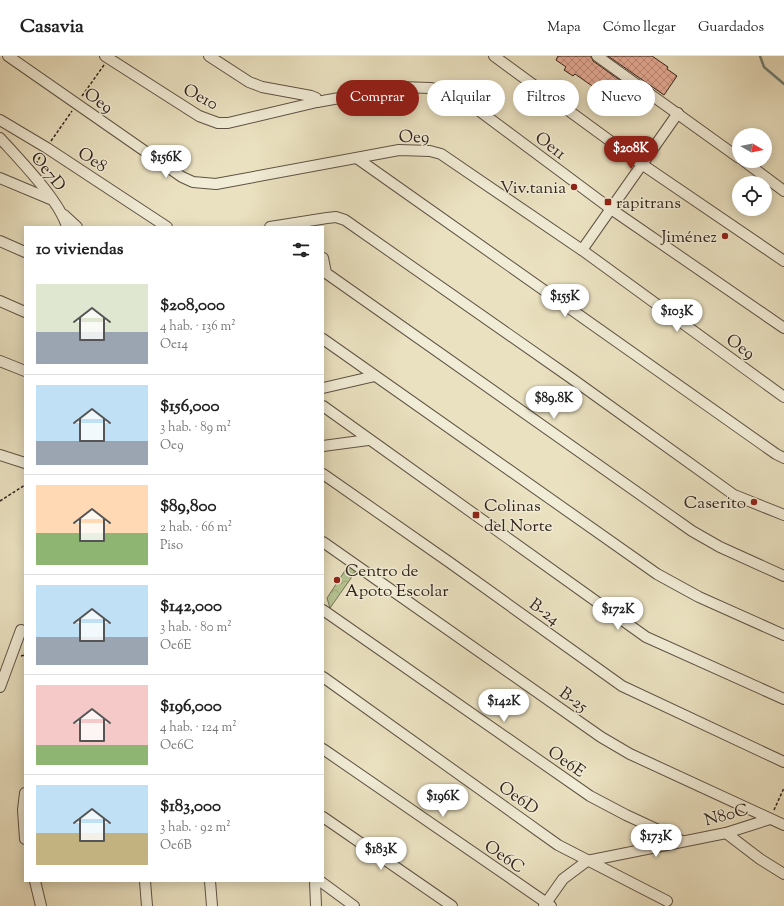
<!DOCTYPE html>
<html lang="es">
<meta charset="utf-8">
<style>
:root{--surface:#fff;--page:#f6f6f6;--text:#222;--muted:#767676;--line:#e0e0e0;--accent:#8f2418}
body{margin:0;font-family:"Sorts Mill Goudy",serif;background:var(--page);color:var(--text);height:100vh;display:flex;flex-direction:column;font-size:15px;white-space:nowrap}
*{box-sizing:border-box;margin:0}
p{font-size:13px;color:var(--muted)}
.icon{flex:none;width:22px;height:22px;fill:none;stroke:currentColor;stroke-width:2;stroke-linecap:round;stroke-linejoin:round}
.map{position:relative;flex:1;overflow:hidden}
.panel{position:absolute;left:24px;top:170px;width:300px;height:656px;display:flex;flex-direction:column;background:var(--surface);border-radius:0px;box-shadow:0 2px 10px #0003}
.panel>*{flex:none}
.banner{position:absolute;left:336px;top:24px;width:380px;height:36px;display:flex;gap:8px}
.needle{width:26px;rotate:99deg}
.fabs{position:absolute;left:732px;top:72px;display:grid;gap:8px}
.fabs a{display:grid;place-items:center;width:40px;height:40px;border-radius:50%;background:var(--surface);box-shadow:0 2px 10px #0003;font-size:20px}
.price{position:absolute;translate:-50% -34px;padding:0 9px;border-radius:14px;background:#fff;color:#222;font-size:13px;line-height:26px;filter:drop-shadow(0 1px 2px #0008)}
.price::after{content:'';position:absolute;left:50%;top:24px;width:12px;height:9px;margin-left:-6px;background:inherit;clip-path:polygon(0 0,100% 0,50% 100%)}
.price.current{background:var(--accent);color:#fff}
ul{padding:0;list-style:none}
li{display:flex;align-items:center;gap:12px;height:100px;padding:0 12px}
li+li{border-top:1px solid var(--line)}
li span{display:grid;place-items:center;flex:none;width:112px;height:80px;border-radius:0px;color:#555}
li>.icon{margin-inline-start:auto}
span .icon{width:48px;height:48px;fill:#fffc;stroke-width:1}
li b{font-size:17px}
h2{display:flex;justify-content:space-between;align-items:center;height:48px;padding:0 12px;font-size:17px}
.tag{padding:0 14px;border-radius:18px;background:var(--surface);box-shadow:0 2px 10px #0003;font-size:14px;line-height:36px}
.tag.current{background:var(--accent);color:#fff}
header{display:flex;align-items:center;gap:24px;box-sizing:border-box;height:56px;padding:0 20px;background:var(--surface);border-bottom:1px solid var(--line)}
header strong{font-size:19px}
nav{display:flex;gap:22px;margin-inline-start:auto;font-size:14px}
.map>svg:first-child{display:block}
</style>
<header>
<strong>Casavia</strong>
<nav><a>Mapa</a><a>Cómo llegar</a><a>Guardados</a></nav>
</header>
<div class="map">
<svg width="784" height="850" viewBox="0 0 784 850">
<defs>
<pattern id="forest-crowns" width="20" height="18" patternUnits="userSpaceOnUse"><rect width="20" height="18" fill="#b6c392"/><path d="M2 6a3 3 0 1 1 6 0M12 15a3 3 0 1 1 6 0" fill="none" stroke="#9da77d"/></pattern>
<pattern id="building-cross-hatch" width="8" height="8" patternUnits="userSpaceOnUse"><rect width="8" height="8" fill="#e6ab95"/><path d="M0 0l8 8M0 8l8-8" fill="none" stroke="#bb8b79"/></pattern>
</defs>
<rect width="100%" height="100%" fill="#eae1c0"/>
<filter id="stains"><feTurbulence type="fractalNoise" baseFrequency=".005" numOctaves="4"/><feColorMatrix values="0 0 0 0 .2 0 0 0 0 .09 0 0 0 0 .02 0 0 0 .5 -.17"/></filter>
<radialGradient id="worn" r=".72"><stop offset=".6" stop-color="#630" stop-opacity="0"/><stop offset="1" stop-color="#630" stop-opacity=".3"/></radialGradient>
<path fill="url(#forest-crowns)" stroke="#747256" d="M348,510l8,5 -26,37 -3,-10z"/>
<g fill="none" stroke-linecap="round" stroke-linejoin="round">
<path stroke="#6f7f77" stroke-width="2.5" d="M760,0l4,11 20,17"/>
</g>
<g fill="url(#building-cross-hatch)" stroke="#31221b">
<path d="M558,0h33l2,5 45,32 -11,17 -42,-29 -10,-7 -2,2 -9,-6 2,-3 -10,-7z"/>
<path d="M608,0h44l16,11 -1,2 10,7 -13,19z"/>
</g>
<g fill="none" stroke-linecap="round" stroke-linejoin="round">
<defs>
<g id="street">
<path d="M8,0l174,121 11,5 23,2 183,-34 31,1 11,3 141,96 202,147"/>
<path d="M105,0l94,60 19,7h10l89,-21 84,-15 29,1 24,4 157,117 173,119"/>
<path d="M209,0l40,26 13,5 49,9 5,2 1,4"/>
<path d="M494,0l149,109 141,96"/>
<path d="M597,0l142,102"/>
<path d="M0,64l47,28 120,79"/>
<path d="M0,82c19,21 60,63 67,89"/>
<path d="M358,103l418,295 8,4"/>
<path d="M744,105l40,30"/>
<path d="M0,122l50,21"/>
<path d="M64,159l13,12"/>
<path d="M270,171l57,-9 9,-1 9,3 226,158 163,117 50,20"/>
<path d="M0,185l25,11"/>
<path d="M582,194l96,-137"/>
<path d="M323,202l3,15 366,258 28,16 64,29"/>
<path d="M0,245l25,11"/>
<path d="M323,283l334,235 42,23 85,38"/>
<path d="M0,305l25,10"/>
<path d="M323,332l52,-12"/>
<path d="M323,350l323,231 138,62"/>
<path d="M323,390l45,-6"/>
<path d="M0,399l25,8"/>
<path d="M323,418l126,88 173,124 162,76"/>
<path d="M323,486l278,195 29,17 154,71"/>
<path d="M323,554l267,186 36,19 56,26"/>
<path d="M323,621l235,168 109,56"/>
<path d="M0,631l21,-57"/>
<path d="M323,693l228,157"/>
<path d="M25,737l-2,17 2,29"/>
<path d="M323,761l129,89"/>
<path d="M726,777l34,26 24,15"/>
<path d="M35,825l6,25"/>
<path d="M145,825l2,25"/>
<path d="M210,825l2,25"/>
<path d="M315,825l1,25"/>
<path d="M320,825l34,25"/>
<path d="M544,850l19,-27 24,-18 139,-28 44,-14"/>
</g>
</defs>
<use href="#street" stroke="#5f5244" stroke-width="12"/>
<g stroke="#31221b" stroke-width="1.5" stroke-dasharray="3 2" stroke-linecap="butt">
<path d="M82,40l22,-31"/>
<path d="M51,85l21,-30"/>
<path d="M36,108l5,-9"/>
<path d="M0,445l25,-16"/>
<path d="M21,600l4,-1"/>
<path d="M774,754l10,-22"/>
</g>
<use href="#street" stroke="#f1ecd6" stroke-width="10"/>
</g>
<g fill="#8f2418" stroke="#f1ecd6" stroke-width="1.5">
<circle cx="574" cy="131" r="4"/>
<rect x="604" y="142" width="8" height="8" rx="2"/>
<circle cx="725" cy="180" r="4"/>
<circle cx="754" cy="446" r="4"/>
<rect x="472" y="455" width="8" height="8" rx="2"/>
<circle cx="337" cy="524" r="4"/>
</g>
<g text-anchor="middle" stroke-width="3" stroke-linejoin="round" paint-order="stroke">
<g font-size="17" fill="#31221b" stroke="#f1ecd6">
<text transform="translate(201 40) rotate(28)" y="6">Oe10</text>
<text transform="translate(99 44) rotate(35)" y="6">Oe9</text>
<text transform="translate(414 80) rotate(1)" y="6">Oe9</text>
<text transform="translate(551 89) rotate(37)" y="6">Oe11</text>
<text transform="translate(93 103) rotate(33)" y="6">Oe8</text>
<text transform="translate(49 115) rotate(51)" y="6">Oe7D</text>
<text transform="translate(741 290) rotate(36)" y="6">Oe9</text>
<text transform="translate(545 555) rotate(36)" y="6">B-24</text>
<text transform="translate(574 643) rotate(36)" y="6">B-25</text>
<text transform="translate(567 705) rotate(35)" y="6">Oe6E</text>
<text transform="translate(519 741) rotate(35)" y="6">Oe6D</text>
<text transform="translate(726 758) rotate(-15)" y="6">N80C</text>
<text transform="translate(505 800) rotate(35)" y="6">Oe6C</text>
</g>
<g font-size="17" fill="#31221b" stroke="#f1ecd6" text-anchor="end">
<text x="566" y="137">Viv.tania</text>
<text x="616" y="152" text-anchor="start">rapitrans</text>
<text x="717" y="186">Jiménez</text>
<text x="746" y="452">Caserito</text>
<text x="484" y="455" text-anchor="start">Colinas<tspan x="484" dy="20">del Norte</tspan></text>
<text x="345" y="520" text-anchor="start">Centro de<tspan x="345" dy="20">Apoto Escolar</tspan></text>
</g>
</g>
<rect width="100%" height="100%" filter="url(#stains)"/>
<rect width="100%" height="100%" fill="url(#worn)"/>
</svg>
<div class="fabs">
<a><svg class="needle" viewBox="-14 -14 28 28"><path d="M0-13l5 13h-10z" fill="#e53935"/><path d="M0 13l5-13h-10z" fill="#767676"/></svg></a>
<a><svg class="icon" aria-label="locate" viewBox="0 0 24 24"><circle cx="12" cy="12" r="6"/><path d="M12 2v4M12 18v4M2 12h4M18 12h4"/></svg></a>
</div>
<b class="price current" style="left:631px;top:114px">$208K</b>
<b class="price" style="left:166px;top:123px">$156K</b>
<b class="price" style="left:565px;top:262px">$155K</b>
<b class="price" style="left:677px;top:277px">$103K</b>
<b class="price" style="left:554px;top:364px">$89.8K</b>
<b class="price" style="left:618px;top:575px">$172K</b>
<b class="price" style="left:504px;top:667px">$142K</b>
<b class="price" style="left:443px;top:762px">$196K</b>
<b class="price" style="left:656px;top:802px">$173K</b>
<b class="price" style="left:381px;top:815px">$183K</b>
<div class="banner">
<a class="tag current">Comprar</a>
<a class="tag">Alquilar</a>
<a class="tag">Filtros</a>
<a class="tag">Nuevo</a>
</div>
<section class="panel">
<h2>10 viviendas<svg class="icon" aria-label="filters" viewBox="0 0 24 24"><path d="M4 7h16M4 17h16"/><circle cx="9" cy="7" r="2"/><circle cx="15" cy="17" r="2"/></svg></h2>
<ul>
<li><span style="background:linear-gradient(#dfe7d0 60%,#9aa5b1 0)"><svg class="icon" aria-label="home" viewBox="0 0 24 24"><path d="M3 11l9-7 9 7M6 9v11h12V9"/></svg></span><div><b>$208,000</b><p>4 hab. · 136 m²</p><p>Oe14</p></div></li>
<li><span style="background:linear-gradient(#bfe0f5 70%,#9aa5b1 0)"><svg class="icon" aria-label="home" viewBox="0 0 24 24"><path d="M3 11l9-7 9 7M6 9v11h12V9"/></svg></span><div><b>$156,000</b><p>3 hab. · 89 m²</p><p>Oe9</p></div></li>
<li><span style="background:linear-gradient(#ffd9b3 60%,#8fb573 0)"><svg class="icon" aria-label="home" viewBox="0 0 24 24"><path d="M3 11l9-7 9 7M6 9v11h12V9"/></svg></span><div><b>$89,800</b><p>2 hab. · 66 m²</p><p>Piso</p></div></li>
<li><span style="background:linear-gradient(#bfe0f5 65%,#9aa5b1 0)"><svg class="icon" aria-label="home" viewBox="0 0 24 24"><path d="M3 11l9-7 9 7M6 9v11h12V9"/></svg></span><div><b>$142,000</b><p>3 hab. · 80 m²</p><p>Oe6E</p></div></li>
<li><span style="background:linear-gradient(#f6c9c9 75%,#8fb573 0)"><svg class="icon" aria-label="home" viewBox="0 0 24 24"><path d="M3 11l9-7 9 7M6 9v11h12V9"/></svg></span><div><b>$196,000</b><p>4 hab. · 124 m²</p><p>Oe6C</p></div></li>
<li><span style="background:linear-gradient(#bfe0f5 60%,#c2b280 0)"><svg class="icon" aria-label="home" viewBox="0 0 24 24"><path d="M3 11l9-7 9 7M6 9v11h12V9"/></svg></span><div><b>$183,000</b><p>3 hab. · 92 m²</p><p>Oe6B</p></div></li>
</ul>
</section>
</div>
